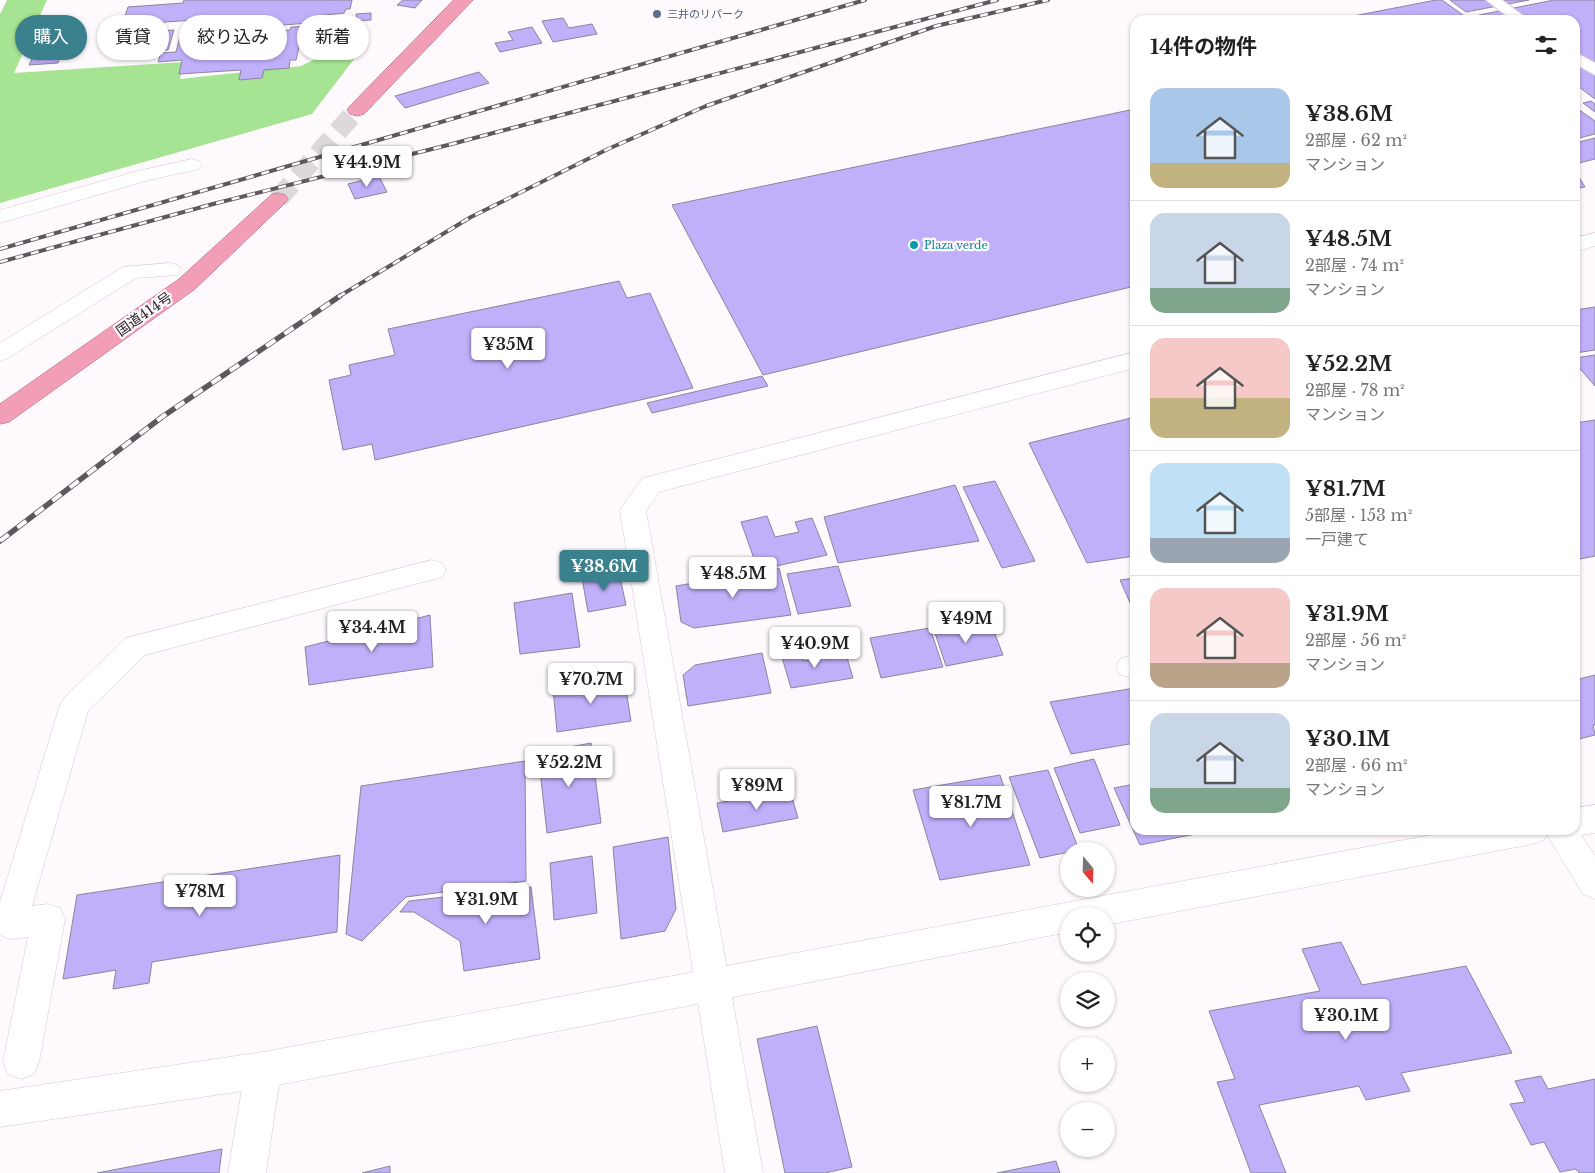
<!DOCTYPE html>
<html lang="ja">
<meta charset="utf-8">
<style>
:root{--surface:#fff;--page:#f6f6f6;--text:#222;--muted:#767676;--line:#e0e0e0;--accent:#3b808d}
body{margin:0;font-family:"Libre Baskerville","Noto Sans JP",serif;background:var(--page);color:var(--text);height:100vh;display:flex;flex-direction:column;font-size:19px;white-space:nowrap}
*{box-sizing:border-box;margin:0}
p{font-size:16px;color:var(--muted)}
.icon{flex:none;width:28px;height:28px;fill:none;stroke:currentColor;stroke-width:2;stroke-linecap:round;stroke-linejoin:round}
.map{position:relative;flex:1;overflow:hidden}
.drawer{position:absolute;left:1130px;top:15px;width:450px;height:820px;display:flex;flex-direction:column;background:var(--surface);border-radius:15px;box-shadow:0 1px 4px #0004}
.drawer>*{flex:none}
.hud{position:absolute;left:15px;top:15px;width:475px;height:45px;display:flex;gap:10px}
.needle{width:32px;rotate:161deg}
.buttons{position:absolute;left:1060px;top:842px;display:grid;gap:10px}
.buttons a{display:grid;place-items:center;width:55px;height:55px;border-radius:50%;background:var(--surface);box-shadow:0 1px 4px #0004;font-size:25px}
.price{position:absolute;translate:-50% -42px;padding:0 11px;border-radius:5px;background:#fff;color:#222;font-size:16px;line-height:32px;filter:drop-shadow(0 1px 2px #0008)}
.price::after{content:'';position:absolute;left:50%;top:30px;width:15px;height:11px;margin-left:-8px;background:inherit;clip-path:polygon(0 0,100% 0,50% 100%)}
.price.on{background:var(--accent);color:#fff}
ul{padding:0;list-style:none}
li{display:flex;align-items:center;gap:15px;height:125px;padding:0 20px}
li+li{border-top:1px solid var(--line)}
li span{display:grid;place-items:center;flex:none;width:140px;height:100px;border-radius:15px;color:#555}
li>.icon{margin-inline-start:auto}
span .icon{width:60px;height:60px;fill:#fffc;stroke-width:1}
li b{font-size:21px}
h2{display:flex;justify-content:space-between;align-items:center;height:60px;padding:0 20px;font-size:21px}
.chip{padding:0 18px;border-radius:22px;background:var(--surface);box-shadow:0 1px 4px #0004;font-size:18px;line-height:45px}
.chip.on{background:var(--accent);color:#fff}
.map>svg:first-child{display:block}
</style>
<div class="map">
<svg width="1595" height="1173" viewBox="0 0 1595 1173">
<rect width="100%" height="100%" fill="#fdf9fd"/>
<path fill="#a6e392" d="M7,0h40l-33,73 169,-11 -3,17 121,-13 38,-19 25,-1 -52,68 -312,89v-189z"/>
<g fill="#c0aff9" stroke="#8a869b">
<path d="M184,0h168l-2,9h-4l-2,4 -19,2 -3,7 -116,9 3,-12 -87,6 6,-18 55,-4z"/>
<path d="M403,0h19l-7,8 -18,-3z"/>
<path d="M1436,0h6l28,20h-124l-3,-2z"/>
<path d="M1450,0h79l-63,12z"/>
<path d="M1554,0h41v99l-20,-15v-64h-89l-7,-5z"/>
<path d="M371,13v7l-14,1 -1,-7z"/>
<path d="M348,16l-3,10 -12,4 -1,5 -31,4 -5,21h-6l-1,8 -25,2 -2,8 -23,2 2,-10 -62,4 3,-14 -24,2 3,-9 15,-1 4,-16 9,-1 4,-12 12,-1 -3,12 88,-4 1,-3 41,-2 3,-8z"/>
<path d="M563,18l6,10 23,-4 5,10 -44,8 -11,-21z"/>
<path d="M532,27l10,16 -42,9 -5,-9 18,-3 -5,-8z"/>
<path d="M174,30l-6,20 -60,3 7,-19z"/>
<path d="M64,44l-6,19 -29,2 9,-20z"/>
<path d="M479,72l10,11 -84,25 -10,-12z"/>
<path d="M1591,101l4,3v8l-12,-9z"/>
<path d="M1575,107l20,14v13l-20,5z"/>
<path d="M1135,109v177l-372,89 -91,-170z"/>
<path d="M1595,138v21l-20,5v-21z"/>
<path d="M1575,170l10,17 -10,2z"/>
<path d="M379,176l8,16 -32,7 -7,-15z"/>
<path d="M619,281l8,17 23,-5 43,95 -318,72 -3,-16 -29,6 -14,-70 22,-5 -2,-10 46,-10 -7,-26z"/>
<path d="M1595,307v43l-20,3v-43z"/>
<path d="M1595,355v31l-20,-23v-5z"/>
<path d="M762,376l6,10 -116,27 -5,-10z"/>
<path d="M1135,417v139l-48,7 -58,-120z"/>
<path d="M1595,420v136l-20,4v-137z"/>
<path d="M995,481l40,80 -33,7 -39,-81z"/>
<path d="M955,485l24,56 -141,22 -14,-46z"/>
<path d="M767,516l8,21 24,-5 -4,-10 17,-4 15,37 -69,15 -17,-48z"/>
<path d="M838,566l13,40 -53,8 -11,-40z"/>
<path d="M779,568l12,47 -97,13 -13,-6 -5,-36z"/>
<path d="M619,572l7,33 -38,7 -6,-34z"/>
<path d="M1135,578v36l-15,-34z"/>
<path d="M572,593l8,54 -60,7 -6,-51z"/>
<path d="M430,615l3,52 -124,18 -4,-38z"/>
<path d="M968,621l3,11 22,-3 10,26 -57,11 -13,-39z"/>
<path d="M930,628l13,39 -62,11 -11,-40z"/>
<path d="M801,651l2,10 43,-7 7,24 -62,10 -10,-34z"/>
<path d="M762,653l9,40 -83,13 -5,-31 12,-10z"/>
<path d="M1595,675v50h-2l2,10 -20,5v-60z"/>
<path d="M624,677l7,44 -74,11 -4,-44z"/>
<path d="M1135,688v55l-64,11 -21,-52z"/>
<path d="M591,743l10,80 -54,10 -9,-80z"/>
<path d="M1094,759l26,66 -40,8 -26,-65z"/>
<path d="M525,761l1,120 -120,16 -44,44 -16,-7 15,-148z"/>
<path d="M1048,770l31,80 -39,8 -31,-81z"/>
<path d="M1000,775l30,90 -90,15 -27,-90z"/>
<path d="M1135,784v46h81l-76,15 -26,-57z"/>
<path d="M790,790l8,28 -75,14 -6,-29z"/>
<path d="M668,837l8,72 -11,22 -44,8 -8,-92z"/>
<path d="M340,855l-3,77 -185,30 -3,21 -36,6 3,-19 -53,9 14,-84z"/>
<path d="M592,856l5,57 -43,7 -4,-57z"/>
<path d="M531,887l9,72 -76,12 -4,-30 -46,-29h-14l9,-11z"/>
<path d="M1341,942l21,43 104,-19 46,87 -111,20 9,18 -44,9 -7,-14 -100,19 27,68h-35l-34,-91 18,-3 -26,-68 111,-20 -18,-42z"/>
<path d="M817,1026l35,141 -27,6h-40l-28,-134z"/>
<path d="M1541,1076l7,13 47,-10v94h-16l-3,-4 -16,3 -16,-30 -13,3 -21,-41 15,-2 -10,-21z"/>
<path d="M222,1149l-3,24h-122z"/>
<path d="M1056,1161l4,12h-63z"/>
<path d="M390,1166v7h-28z"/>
</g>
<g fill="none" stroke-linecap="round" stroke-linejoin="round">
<path stroke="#dcd8dc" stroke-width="20" stroke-dasharray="20 10" stroke-linecap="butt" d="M278,199l79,-89"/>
<defs>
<g id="service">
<path d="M1486,0h16l27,20h-17z"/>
<path d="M1575,52l20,11v12l-20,-11z"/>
</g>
<g id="minor">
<path d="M192,159l7,2 3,4 -3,4 -50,11 -149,43v-13l138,-39z"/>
<path d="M170,263l8,2 3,5 -3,5 -42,3 -128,80 -8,3v-18l123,-76z"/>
<path d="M651,476l9,3 4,6 -18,26 117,662h-38l-105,-663 22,-31z"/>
<path d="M432,560l10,3 4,7 -4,7 -297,78 -57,56 -56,195 16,-2 12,4 5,11 -26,143 -5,12 -13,5 -13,-5 -5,-12 25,-125 -18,2 -10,-4v-33l60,-197 5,-8 61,-59z"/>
<path d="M1130,656h5v22l-15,-3 -4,-8 4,-8z"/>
<path d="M1575,826l20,30v43l-12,-5 -39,-64h31z"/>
<path d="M263,1052l13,6 5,12 -15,103h-38l17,-103 5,-12z"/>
</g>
<g id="tertiary">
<path d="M1595,233v13l-20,6v-14z"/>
<path d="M1135,352v16l-484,126 -9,-3 -4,-6 4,-6 9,-3z"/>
<path d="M1595,805v28l-20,3 -11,-4 -1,-2h12v-22z"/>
<path d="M1458,830h91l-5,10 -11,4 -427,81v-9h-37v16l-806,156 -263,39v-36l263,-39z"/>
</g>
<g id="trunk">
<path d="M454,0h19l-109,114 -7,2 -7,-2 -3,-4 3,-4z"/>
<path d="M278,193l7,2 3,4 -3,4 -90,86 -186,133 -9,2v-20l179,-125 92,-84z"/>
</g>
</defs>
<use href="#service" stroke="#d8c6d9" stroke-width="2"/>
<use href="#minor" stroke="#d8c6d9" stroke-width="1"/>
<use href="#tertiary" stroke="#d8c6d9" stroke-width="1"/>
<use href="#trunk" stroke="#a86177" stroke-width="1"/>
<use href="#service" fill="#fff" fill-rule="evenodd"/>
<use href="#minor" fill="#fff" fill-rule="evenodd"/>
<use href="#tertiary" fill="#fff" fill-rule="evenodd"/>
<use href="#trunk" fill="#f29eb6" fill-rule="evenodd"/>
<defs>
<g id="rail-far1">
<path d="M0,249l865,-249"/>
<path d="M0,262l213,-58 235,-59 549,-145"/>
<path d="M338,297l133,-80 137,-68 98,-43 230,-80 112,-26"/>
</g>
<path id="rail" d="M0,541l162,-124 178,-121"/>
</defs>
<use href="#rail-far1" stroke="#5e585e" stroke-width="4"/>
<use href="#rail" stroke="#5e585e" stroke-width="5.5"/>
<use href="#rail-far1" stroke="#fdf9fd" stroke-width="2.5" stroke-dasharray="8" stroke-linecap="butt"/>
<use href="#rail" stroke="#fdf9fd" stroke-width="4" stroke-dasharray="11" stroke-linecap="butt"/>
</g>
<circle fill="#5c6f8a" stroke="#fdf9fd" stroke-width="2" cx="657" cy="14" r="5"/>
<circle fill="#0f9aa8" stroke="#fdf9fd" stroke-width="2" cx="914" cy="245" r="5"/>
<g text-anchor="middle" stroke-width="4.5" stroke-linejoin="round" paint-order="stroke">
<g font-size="11" fill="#4e5e75" stroke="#fdf9fd" text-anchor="start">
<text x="667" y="18">三井のリパーク</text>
</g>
<g font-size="11" fill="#0d838f" stroke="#fdf9fd" text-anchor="start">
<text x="924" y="249">Plaza verde</text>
</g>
<g font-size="14" fill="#231c23" stroke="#fdf9fd">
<text transform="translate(144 314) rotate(-35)" y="5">国道414号</text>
</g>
</g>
</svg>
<div class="buttons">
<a><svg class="needle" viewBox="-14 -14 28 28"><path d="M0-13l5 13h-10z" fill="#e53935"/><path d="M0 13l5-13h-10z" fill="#767676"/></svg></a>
<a><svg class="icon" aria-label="locate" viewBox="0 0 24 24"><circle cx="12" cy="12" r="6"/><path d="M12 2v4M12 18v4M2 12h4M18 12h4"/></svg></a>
<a><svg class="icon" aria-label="layers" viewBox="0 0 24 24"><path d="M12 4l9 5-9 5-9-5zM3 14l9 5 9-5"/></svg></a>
<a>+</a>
<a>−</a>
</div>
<b class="price" style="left:367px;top:188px">¥44.9M</b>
<b class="price" style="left:508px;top:370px">¥35M</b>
<b class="price on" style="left:604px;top:592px">¥38.6M</b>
<b class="price" style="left:733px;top:599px">¥48.5M</b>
<b class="price" style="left:966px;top:644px">¥49M</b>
<b class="price" style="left:372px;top:653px">¥34.4M</b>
<b class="price" style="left:815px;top:669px">¥40.9M</b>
<b class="price" style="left:591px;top:705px">¥70.7M</b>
<b class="price" style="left:569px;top:788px">¥52.2M</b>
<b class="price" style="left:757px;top:811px">¥89M</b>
<b class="price" style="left:971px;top:828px">¥81.7M</b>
<b class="price" style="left:200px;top:917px">¥78M</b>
<b class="price" style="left:486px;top:925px">¥31.9M</b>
<b class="price" style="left:1346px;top:1041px">¥30.1M</b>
<div class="hud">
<a class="chip on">購入</a>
<a class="chip">賃貸</a>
<a class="chip">絞り込み</a>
<a class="chip">新着</a>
</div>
<section class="drawer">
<h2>14件の物件<svg class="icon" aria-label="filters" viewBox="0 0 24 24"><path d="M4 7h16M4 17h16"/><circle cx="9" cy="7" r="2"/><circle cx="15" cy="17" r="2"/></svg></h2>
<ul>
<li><span style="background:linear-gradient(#a9c7e8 75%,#c2b280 0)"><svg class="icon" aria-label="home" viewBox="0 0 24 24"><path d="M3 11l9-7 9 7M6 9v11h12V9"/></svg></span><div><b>¥38.6M</b><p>2部屋 · 62 m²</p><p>マンション</p></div></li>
<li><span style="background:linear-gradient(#c9d6e8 75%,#7fa58c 0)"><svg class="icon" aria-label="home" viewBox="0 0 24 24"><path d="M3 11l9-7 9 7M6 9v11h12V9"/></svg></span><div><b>¥48.5M</b><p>2部屋 · 74 m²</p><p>マンション</p></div></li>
<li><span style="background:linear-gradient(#f6c9c9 60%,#c2b280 0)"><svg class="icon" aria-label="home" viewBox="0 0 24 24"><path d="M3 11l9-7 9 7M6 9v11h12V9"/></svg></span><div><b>¥52.2M</b><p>2部屋 · 78 m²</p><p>マンション</p></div></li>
<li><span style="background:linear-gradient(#bfe0f5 75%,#9aa5b1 0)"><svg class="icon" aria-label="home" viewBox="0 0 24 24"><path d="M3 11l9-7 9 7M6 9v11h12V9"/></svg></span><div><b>¥81.7M</b><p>5部屋 · 153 m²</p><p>一戸建て</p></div></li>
<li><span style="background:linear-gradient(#f6c9c9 75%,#b9a48a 0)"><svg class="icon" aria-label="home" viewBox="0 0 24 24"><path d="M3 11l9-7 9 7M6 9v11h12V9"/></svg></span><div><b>¥31.9M</b><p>2部屋 · 56 m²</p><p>マンション</p></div></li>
<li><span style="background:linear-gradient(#c9d6e8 75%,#7fa58c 0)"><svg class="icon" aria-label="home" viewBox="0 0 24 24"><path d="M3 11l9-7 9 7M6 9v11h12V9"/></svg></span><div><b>¥30.1M</b><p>2部屋 · 66 m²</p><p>マンション</p></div></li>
</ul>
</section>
</div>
